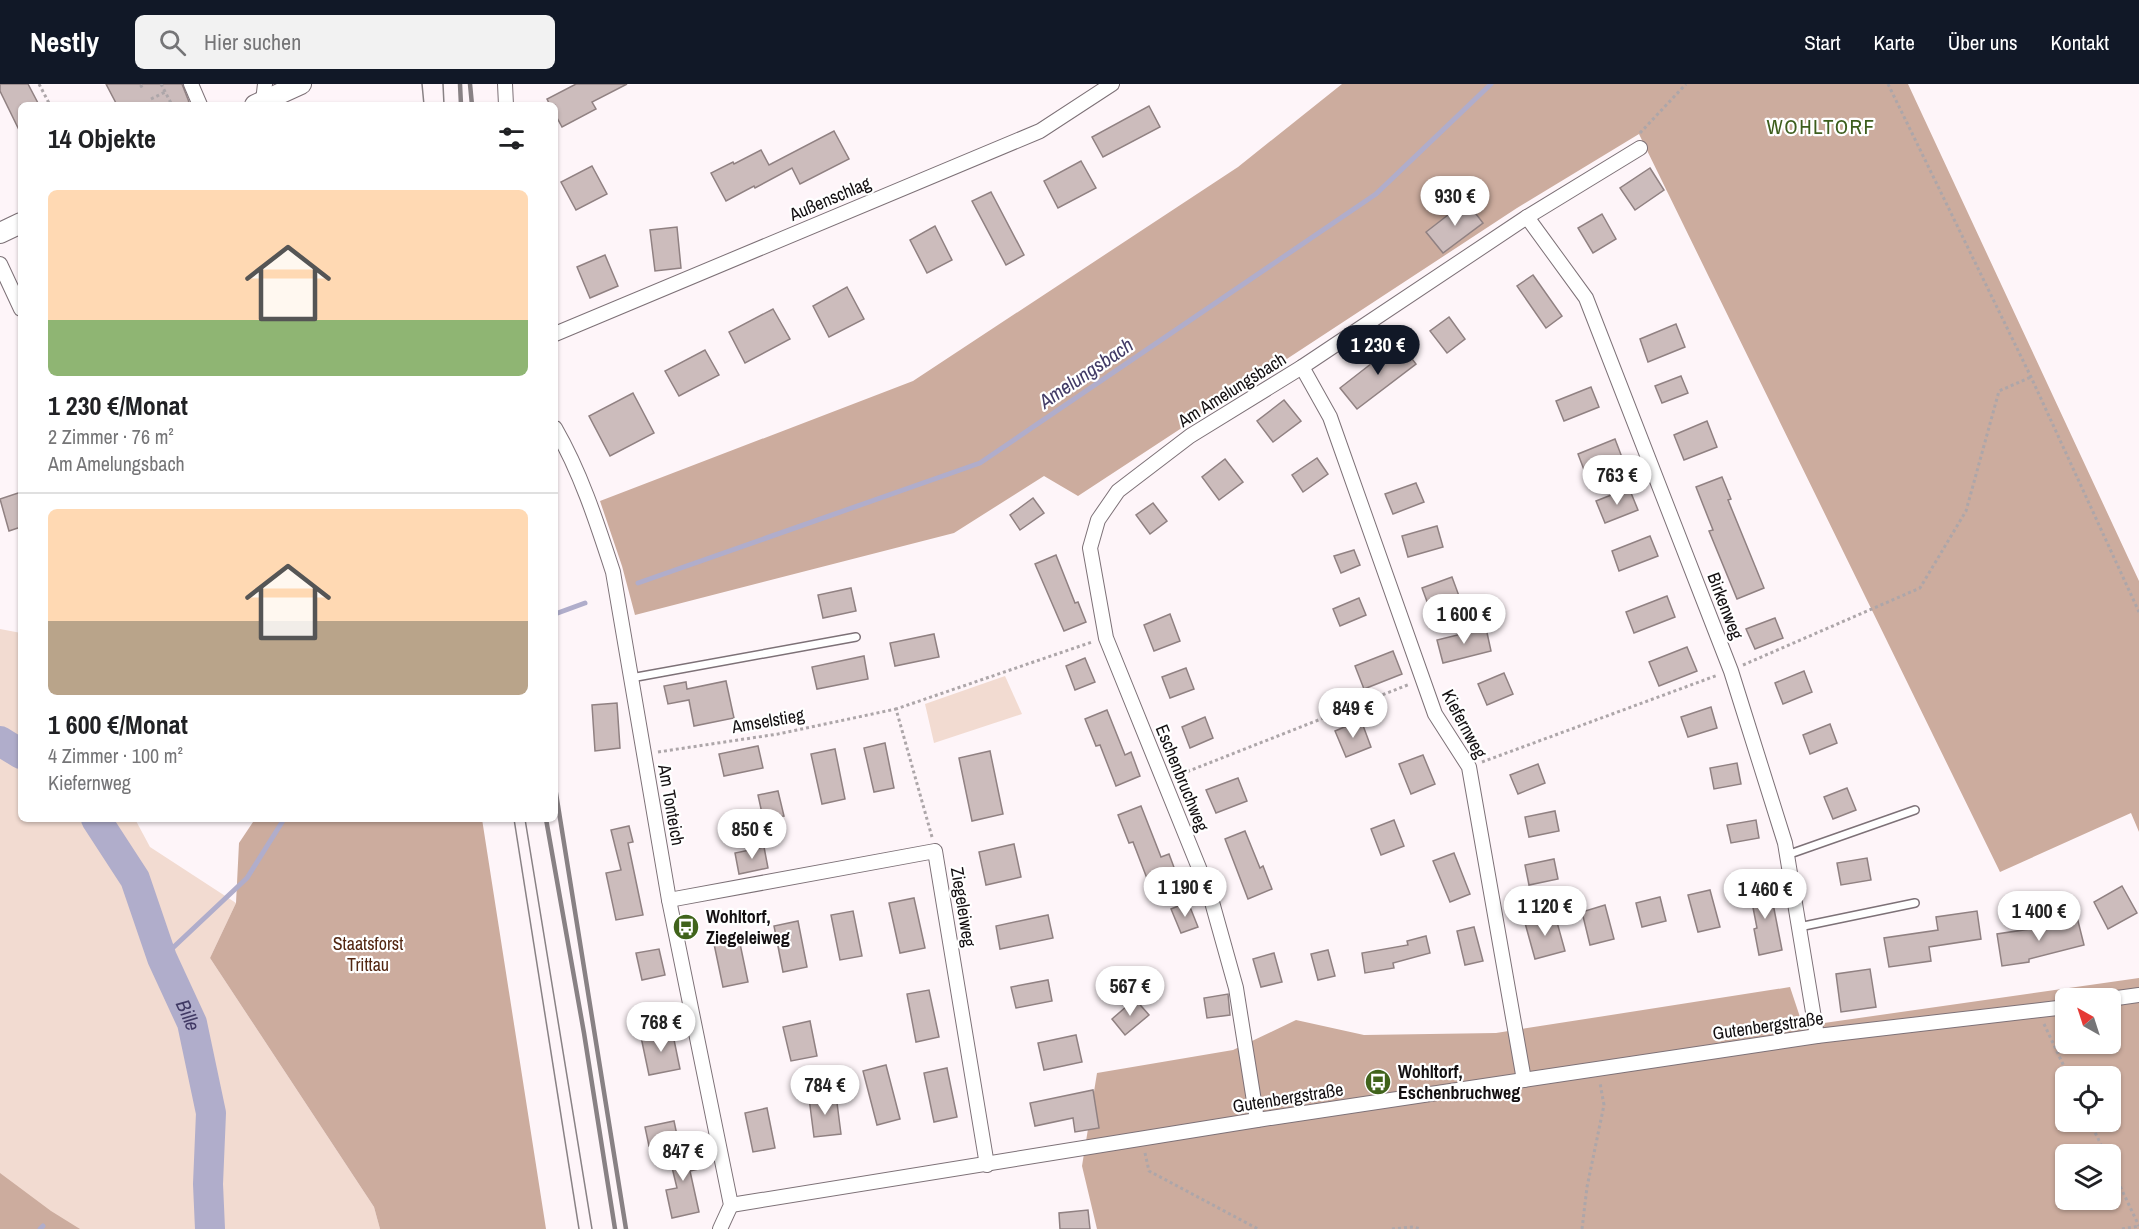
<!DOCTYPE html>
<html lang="de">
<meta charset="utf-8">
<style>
:root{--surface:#fff;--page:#f2f2f2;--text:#202124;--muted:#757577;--line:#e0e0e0;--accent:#111827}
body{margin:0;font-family:"Archivo Narrow",sans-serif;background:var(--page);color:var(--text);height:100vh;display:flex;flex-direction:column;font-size:22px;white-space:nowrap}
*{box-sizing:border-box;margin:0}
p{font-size:20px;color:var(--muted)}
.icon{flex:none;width:33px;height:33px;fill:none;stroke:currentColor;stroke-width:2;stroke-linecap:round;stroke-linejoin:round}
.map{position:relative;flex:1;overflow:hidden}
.side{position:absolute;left:18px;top:18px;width:540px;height:720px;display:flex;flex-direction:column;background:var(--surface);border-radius:9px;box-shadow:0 2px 4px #0004}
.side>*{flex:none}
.needle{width:39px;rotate:321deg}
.tools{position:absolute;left:2055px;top:904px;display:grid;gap:12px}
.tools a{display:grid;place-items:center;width:66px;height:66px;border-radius:9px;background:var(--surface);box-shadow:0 2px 4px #0004;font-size:30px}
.price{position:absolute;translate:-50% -51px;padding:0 14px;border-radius:21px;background:#fff;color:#222;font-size:20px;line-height:39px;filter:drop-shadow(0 2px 3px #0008)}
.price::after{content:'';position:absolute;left:50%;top:36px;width:18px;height:14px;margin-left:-9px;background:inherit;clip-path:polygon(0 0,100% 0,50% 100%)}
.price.active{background:var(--accent);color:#fff}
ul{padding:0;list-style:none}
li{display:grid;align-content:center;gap:12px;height:318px;padding:0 30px}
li+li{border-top:2px solid var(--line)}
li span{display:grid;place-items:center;height:186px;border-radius:9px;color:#555}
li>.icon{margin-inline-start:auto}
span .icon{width:108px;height:108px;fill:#fffc;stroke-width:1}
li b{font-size:26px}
h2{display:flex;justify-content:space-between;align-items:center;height:72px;padding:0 30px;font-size:26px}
header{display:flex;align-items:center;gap:36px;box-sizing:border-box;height:84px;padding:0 30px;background:var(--accent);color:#fff}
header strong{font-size:28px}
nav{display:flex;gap:33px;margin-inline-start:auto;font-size:21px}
.search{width:420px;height:54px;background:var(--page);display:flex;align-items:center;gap:15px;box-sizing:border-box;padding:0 21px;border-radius:9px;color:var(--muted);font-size:22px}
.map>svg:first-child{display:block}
</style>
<header>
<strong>Nestly</strong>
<div class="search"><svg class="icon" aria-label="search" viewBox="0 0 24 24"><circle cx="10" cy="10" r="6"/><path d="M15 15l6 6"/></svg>Hier suchen</div>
<nav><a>Start</a><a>Karte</a><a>Über uns</a><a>Kontakt</a></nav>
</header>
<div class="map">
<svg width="2139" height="1145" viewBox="0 0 2139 1145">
<rect width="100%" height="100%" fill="#fef5f9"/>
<g fill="#f2dbd1">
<path d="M0,545l21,4v186h114l15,28 86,56 -26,55 164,249 6,22h-371l-9,-7z"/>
<path d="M1005,592l17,38 -88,29 -9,-39z"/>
</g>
<g fill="#ccac9e" fill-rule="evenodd">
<path d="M1342,0h566l231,497v251l-8,-19 -131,59 -361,-738 -122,74 -439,288 -34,-20 -90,57 -319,82 -13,-49 -22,-65 313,-120 325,-214z"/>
<path d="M255,735h227l64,410h-166l-6,-22 -164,-249 26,-55 3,-60z"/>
<path d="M2139,894v251h-1042l-15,-63 15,-93 136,-23 63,-30 68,15 132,-2 294,-46 13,39zM2066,915h44v45h-44zM2066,993h44v45h-44zM2066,1071h44v45h-44z"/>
<path d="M0,1089l51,38 29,18h-80z"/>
</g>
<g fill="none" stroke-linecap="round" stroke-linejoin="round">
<g stroke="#b0adcb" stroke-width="5">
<path d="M638,499l342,-120 396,-269 115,-110"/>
<path d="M555,530l30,-11"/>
<path d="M162,874l85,-80 37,-59"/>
<path d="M40,1145l3,-3"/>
</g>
<g stroke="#b0adcb" stroke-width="30">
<path d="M0,657l21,13"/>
<path id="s1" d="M96,735l39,60 27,79 30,65 19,90 -3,71 2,45"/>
</g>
</g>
<g fill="#ccbcbc" stroke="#908182" stroke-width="1.5">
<path d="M0,0h28l11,21h-18v29l-21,-43z"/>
<path d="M106,0h76l7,18 -6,3h-66z"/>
<path d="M576,0h51l-35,18 4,7 -34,18 -7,-13v-9h-5l-3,-6z"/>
<path d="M1149,22l11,21 -57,30 -11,-20z"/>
<path d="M834,47l15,28 -49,25 -8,-16 -37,20 -1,-2 -28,15 -15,-28 22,-11 1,2 27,-14 8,15z"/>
<path d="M1081,77l15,27 -38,20 -14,-27z"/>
<path d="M592,82l15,28 -31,16 -15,-28z"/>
<path d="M1650,84l14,22 -29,20 -15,-22z"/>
<path d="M991,108l33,63 -18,10 -34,-64z"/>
<path d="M1466,117l17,22 -40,30 -17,-21z"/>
<path d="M1602,130l14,25 -23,14 -15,-25z"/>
<path d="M935,142l17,34 -25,13 -17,-33z"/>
<path d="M677,143l4,41 -26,3 -5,-41z"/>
<path d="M605,171l13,31 -28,12 -13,-31z"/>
<path d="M1533,191l29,41 -16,12 -29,-42z"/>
<path d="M847,203l17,32 -35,18 -16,-31z"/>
<path d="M773,225l17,30 -45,24 -16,-31z"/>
<path d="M1449,233l16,22 -18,14 -17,-22z"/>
<path d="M1676,240l9,23 -37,15 -8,-23z"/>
<path d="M1399,258l17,22 -59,45 -17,-21z"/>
<path d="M705,266l14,25 -40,21 -14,-25z"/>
<path d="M1681,292l7,17 -26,10 -7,-17z"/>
<path d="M1591,303l8,20 -35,14 -8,-20z"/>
<path d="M633,309l21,40 -44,23 -21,-40z"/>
<path d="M1284,316l17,21 -28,21 -16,-21z"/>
<path d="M1707,337l10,26 -33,13 -10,-25z"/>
<path d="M1615,355l8,21 -37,15 -8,-21z"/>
<path d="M1317,374l11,16 -25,18 -11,-17z"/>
<path d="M1225,375l18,23 -24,18 -17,-23z"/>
<path d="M1722,393l9,22 -3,1 36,88 -27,11 -28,-68 4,-1 -17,-43z"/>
<path d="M1416,399l8,19 -31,12 -8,-20z"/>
<path d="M1629,404l9,22 -33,13 -9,-22z"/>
<path d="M21,408v35l-12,4 -9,-32z"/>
<path d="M1033,414l11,15 -24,17 -10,-15z"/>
<path d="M1153,419l14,18 -17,13 -14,-19z"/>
<path d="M1437,442l6,21 -35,10 -6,-21z"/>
<path d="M1650,452l8,20 -39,15 -7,-20z"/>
<path d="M1354,466l6,15 -19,8 -7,-17z"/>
<path d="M1056,471l19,48 3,-1 8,20 -22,9 -29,-67z"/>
<path d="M1452,493l7,19 -30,11 -7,-19z"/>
<path d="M851,504l5,23 -33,7 -5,-23z"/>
<path d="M1667,512l8,21 -41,16 -8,-21z"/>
<path d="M1359,514l7,17 -26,11 -7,-17z"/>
<path d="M1170,530l10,27 -26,10 -10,-26z"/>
<path d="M1775,534l8,20 -28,11 -9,-20z"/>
<path d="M1486,544l5,23 -48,12 -6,-23z"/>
<path d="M934,550l5,23 -44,9 -5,-23z"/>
<path d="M1687,563l10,24 -38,15 -10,-24z"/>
<path d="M1393,567l9,23 -38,15 -9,-23z"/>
<path d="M864,572l4,23 -51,10 -5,-22z"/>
<path d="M1085,574l10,24 -20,8 -9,-24z"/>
<path d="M1186,584l8,21 -24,9 -8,-21z"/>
<path d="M1804,587l8,21 -29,12 -8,-21z"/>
<path d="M1504,589l9,21 -26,11 -9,-21z"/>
<path d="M726,597l8,37 -40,8 -5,-26 -21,4 -4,-18 22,-4 1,7z"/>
<path d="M617,619l3,45 -25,3 -3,-46z"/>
<path d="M1711,623l6,21 -29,9 -7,-20z"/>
<path d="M1107,626l18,45 6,-3 9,24 -24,10 -16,-41 -4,1 -11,-27z"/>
<path d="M1205,633l8,21 -23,10 -8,-21z"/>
<path d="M1361,636l10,27 -25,10 -11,-26z"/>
<path d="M1830,640l7,19 -27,11 -7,-19z"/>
<path d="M885,659l9,45 -20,4 -10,-44z"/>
<path d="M758,662l5,22 -39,8 -5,-22z"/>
<path d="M835,665l10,50 -23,5 -11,-50z"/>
<path d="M990,667l13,63 -31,7 -13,-63z"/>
<path d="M1423,671l12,29 -24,10 -12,-30z"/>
<path d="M1737,679l4,21 -27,5 -4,-21z"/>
<path d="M1538,680l7,19 -27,11 -8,-19z"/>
<path d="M1238,694l9,23 -31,12 -10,-23z"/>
<path d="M1847,704l9,22 -23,9 -9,-22z"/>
<path d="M778,707l6,25 -21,2 -5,-23z"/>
<path d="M1141,722l20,51 8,-3 6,16 -27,11 -15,-39 -4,1 -11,-28z"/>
<path d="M1555,727l4,20 -30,6 -4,-20z"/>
<path d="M1394,736l10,26 -23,9 -10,-26z"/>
<path d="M1756,736l3,18 -28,5 -4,-18z"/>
<path d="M629,742l4,16 -5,1 15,72 -27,5 -10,-47 15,-3 -10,-40z"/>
<path d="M1245,747l15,37 3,-2 9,23 -24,10 -23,-60z"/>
<path d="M1014,760l7,33 -35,8 -7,-33z"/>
<path d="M764,763l4,21 -29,6 -4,-21z"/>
<path d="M1454,769l16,41 -20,8 -17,-41z"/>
<path d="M1867,774l4,22 -30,5 -4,-22z"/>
<path d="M1554,775l4,20 -29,6 -4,-20z"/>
<path d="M1769,799l13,67 -23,5 -5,-26 3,-1 -8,-41z"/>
<path d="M2122,802l15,27 -29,16 -14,-27z"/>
<path d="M1710,806l10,37 -22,5 -10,-37z"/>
<path d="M1660,813l6,24 -24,6 -6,-24z"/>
<path d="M914,814l11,50 -25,5 -11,-50z"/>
<path d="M1188,818l10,25 -17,6 -10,-24z"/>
<path d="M1605,821l9,34 -24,6 -8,-33z"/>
<path d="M853,827l9,45 -22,4 -9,-45z"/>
<path d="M1977,827l4,28 -52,8 2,14 -42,6 -5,-29 54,-8 -2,-13z"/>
<path d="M1048,831l5,23 -53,11 -4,-23z"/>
<path d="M1555,831l10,36 -30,8 -10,-36z"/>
<path d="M2077,833l7,28 -55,14v3l-27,4 -5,-32 46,-7v-1z"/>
<path d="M798,837l9,46 -24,5 -9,-46z"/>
<path d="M1474,843l9,34 -18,4 -8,-34z"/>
<path d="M738,850l10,48 -25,5 -10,-48z"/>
<path d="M1426,852l4,17 -37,10 1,5 -29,5 -3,-20 46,-8 -1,-4z"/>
<path d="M659,865l6,26 -23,5 -6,-27z"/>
<path d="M1328,866l7,26 -17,4 -7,-26z"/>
<path d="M1274,869l8,29 -21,5 -8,-28z"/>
<path d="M1870,885l6,38 -35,5 -5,-38z"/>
<path d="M1048,896l4,21 -36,7 -5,-21z"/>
<path d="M929,906l10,47 -23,5 -9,-48z"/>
<path d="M1228,910l2,21 -23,3 -3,-20z"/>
<path d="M1135,915l14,16 -24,20 -13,-16z"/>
<path d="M810,937l7,35 -26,5 -8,-34z"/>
<path d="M672,946l8,39 -31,6 -8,-38z"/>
<path d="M1076,951l6,27 -38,8 -6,-27z"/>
<path d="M886,981l14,54 -23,6 -14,-54z"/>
<path d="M947,984l10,49 -23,5 -10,-49z"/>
<path d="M1093,1006l6,38 -24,4 -2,-14 -38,8 -5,-23z"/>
<path d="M836,1011l5,39 -27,3 -5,-39z"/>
<path d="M767,1024l8,40 -22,4 -8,-39z"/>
<path d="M674,1037l4,19 -29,6 -4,-19z"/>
<path d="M694,1062l5,23 -9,2 9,41 -27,6 -6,-28 11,-2 -9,-37z"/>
<path d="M1088,1126l2,19h-30l-1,-16z"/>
</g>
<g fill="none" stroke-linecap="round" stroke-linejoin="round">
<defs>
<g id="lane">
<path d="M631,594l225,-41"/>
<path d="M1787,771l128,-45"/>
<path d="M1799,843l116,-24"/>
</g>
<g id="street">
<path d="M191,0l9,21"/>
<path d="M505,0l1,21"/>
<path d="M263,17l2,-17"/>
<path d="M1527,133l59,81 145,373 54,172 32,193"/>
<path d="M0,180l21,45"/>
<path d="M555,250l485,-203 72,-47"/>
<path d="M1302,283l28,50 105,297 34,53 55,313"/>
<path d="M555,344c26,45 42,95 58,144l56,328 62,305 -11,24"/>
<path d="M669,816l266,-49 52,314"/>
<path d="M2110,915l29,-4"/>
<path d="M1257,1036l-21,-132 -26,-93 -104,-257 -16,-90 8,-28 20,-29 72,-55 112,-69 225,-150 113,-69"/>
<path d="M731,1121l526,-85 560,-84 249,-29"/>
</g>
<g id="secondary">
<path d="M255,21l46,-21"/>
<path d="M0,149l21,-10"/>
</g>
</defs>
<use href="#lane" stroke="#7d7177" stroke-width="10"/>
<use href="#street" stroke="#7d7177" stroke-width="16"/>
<use href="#secondary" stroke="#7d7177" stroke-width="22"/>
<g stroke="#ada6a9" stroke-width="3" stroke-dasharray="3 3" stroke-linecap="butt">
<path d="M39,0l11,21"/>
<path d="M161,0l11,21"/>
<path d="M1888,0l143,293 108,235"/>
<path d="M140,3l5,-3"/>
<path d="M151,15l14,-7"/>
<path d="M1640,49l46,-49"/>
<path d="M1743,581l177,-77 46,-77 33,-120 32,-14"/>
<path d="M658,668l120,-18 118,-25"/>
<path d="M1482,678l236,-87"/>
<path d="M1176,692l234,-92"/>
<path d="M932,753l-36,-128 196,-67"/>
<path d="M2044,940l25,53"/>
<path d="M2090,1038l16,33"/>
<path d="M1145,1069l4,18 109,58"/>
<path d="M2110,1081l29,61"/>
<path d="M1392,1145l21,-2 8,2"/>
<path d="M1582,1145l5,-42 17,-82 -4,-22"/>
<path d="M2122,1145l17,-3"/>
</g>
<use href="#lane" stroke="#fff" stroke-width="7"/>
<use href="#street" stroke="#fff" stroke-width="14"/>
<use href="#secondary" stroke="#fff" stroke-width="20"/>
<g stroke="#888184" stroke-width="1.5">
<path d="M422,0l2,21"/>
<path d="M443,0l1,21"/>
<path d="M514,735l65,410"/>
<path d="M525,735l67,410"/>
</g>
<g stroke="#888184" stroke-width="4.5">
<path d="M460,0l1,21"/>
<path d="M470,0l2,21"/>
<path d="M555,703l71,442"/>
<path d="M546,735l38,214 31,196"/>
</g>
</g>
<defs>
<symbol id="bus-disc" viewBox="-11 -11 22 22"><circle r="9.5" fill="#40631b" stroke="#fff"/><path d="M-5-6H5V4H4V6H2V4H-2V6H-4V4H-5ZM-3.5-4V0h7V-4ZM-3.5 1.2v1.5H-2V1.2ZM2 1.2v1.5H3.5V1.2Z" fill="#fff"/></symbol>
</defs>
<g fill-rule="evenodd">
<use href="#bus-disc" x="671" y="828" width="30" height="30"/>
<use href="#bus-disc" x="1363" y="983" width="30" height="30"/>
</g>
<g text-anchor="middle" stroke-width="4.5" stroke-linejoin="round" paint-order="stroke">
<g font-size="18" fill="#130f11" stroke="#fff">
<text transform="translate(830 115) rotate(-23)" y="6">Außenschlag</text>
<text transform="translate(1232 306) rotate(-32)" y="6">Am Amelungsbach</text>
<text transform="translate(1725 522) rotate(69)" y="6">Birkenweg</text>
<text transform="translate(768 637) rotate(-10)" y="6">Amselstieg</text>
<text transform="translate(1464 640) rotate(62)" y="6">Kiefernweg</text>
<text transform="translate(1182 694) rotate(68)" y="6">Eschenbruchweg</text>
<text transform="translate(671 721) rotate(80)" y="6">Am Tonteich</text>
<text transform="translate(963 823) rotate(81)" y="6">Ziegeleiweg</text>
<text transform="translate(1768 942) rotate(-8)" y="6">Gutenbergstraße</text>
<text transform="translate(1288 1014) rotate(-9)" y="6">Gutenbergstraße</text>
</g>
<g font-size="18" font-weight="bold" fill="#130f11" stroke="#fff" text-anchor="start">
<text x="706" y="839">Wohltorf,<tspan x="706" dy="21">Ziegeleiweg</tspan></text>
<text x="1398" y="994">Wohltorf,<tspan x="1398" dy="21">Eschenbruchweg</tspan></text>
</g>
<g font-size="18" fill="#532712" stroke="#fff">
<text x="368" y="866">Staatsforst<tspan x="368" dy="21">Trittau</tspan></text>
</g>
<g font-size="20" font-style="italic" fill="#413a65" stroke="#fff">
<text transform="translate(1086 289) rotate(-34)" y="7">Amelungsbach</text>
<text dy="7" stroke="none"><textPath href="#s1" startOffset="218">Bille</textPath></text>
</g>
<g font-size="21" letter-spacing="1.5" fill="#3d5e1d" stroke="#fff">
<text x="1821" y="50">WOHLTORF</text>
</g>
</g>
</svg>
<div class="tools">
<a><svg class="needle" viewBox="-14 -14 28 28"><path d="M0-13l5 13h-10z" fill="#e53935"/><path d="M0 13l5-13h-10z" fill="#757577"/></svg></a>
<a><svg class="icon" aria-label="locate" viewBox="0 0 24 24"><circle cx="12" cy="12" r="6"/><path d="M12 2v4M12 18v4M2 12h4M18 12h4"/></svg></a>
<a><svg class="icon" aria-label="layers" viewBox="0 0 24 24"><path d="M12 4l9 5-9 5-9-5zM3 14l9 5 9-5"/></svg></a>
</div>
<b class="price" style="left:1455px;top:143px">930 €</b>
<b class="price active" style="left:1378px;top:292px">1 230 €</b>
<b class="price" style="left:1617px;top:422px">763 €</b>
<b class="price" style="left:1464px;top:561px">1 600 €</b>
<b class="price" style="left:1353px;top:655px">849 €</b>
<b class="price" style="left:752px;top:776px">850 €</b>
<b class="price" style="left:1185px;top:834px">1 190 €</b>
<b class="price" style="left:1765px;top:836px">1 460 €</b>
<b class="price" style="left:1545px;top:853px">1 120 €</b>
<b class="price" style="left:2039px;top:858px">1 400 €</b>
<b class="price" style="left:1130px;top:933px">567 €</b>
<b class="price" style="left:661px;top:969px">768 €</b>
<b class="price" style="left:825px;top:1032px">784 €</b>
<b class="price" style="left:683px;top:1098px">847 €</b>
<section class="side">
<h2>14 Objekte<svg class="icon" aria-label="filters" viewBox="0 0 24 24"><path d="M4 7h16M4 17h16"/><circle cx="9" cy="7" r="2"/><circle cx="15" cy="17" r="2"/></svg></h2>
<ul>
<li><span style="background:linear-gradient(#ffd9b3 70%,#8fb573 0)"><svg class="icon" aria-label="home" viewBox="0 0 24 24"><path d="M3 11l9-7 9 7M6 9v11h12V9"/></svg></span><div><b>1 230 €/Monat</b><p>2 Zimmer · 76 m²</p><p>Am Amelungsbach</p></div></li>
<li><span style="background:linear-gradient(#ffd9b3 60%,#b9a48a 0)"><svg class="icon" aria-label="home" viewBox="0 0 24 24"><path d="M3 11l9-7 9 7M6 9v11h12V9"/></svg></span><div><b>1 600 €/Monat</b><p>4 Zimmer · 100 m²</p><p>Kiefernweg</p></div></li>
</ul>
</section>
</div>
